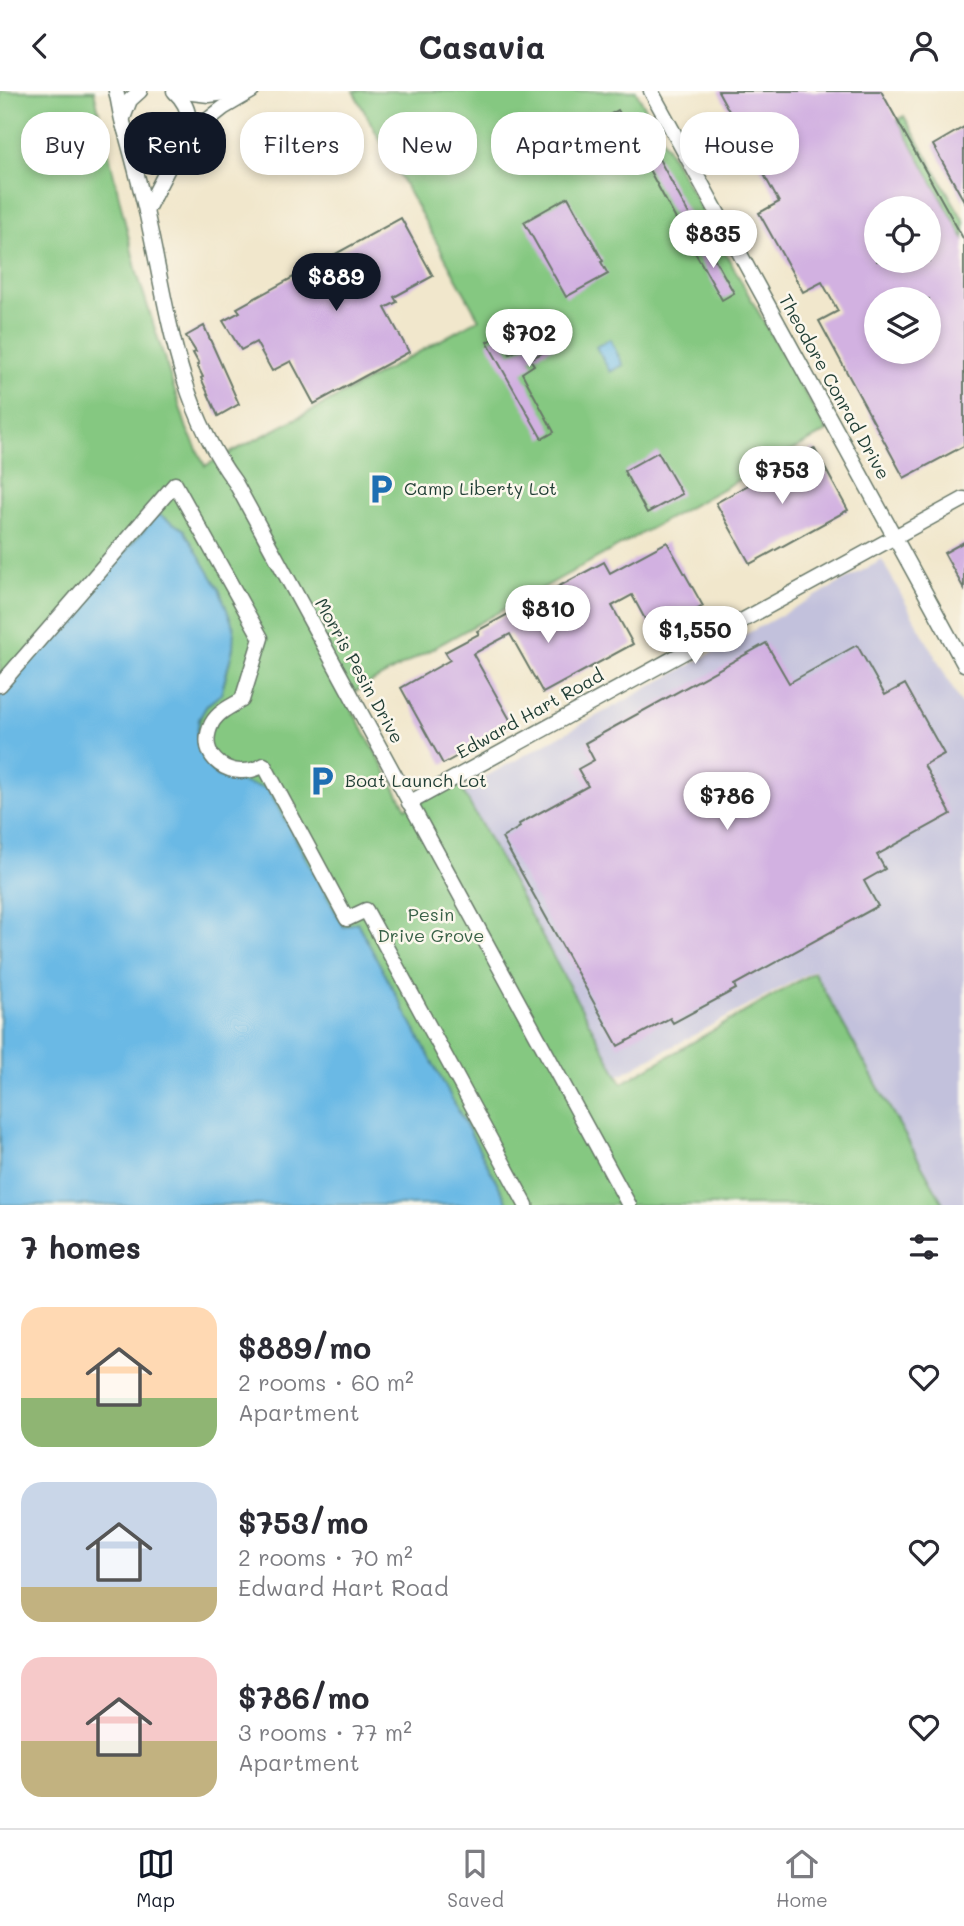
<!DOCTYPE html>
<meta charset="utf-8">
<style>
:root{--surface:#fff;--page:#f2f2f3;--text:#2b2b33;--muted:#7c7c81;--line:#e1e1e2;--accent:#111827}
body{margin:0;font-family:Mali,sans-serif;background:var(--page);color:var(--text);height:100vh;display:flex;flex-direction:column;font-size:26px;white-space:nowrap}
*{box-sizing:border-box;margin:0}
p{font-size:23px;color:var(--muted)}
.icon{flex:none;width:38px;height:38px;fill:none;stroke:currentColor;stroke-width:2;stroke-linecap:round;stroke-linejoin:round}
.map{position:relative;height:1114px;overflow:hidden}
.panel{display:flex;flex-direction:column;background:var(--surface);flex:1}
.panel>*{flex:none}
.top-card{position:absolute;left:21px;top:21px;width:922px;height:63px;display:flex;gap:14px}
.fabs{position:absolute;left:864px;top:105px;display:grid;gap:14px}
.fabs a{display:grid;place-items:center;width:77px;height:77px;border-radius:50%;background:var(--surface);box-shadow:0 4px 10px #0003;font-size:35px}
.price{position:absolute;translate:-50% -60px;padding:0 16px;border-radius:24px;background:#fff;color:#222;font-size:23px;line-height:46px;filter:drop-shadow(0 2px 4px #0008)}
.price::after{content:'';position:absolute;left:50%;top:42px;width:21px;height:16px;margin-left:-10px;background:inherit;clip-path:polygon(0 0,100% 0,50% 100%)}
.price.selected{background:var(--accent);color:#fff}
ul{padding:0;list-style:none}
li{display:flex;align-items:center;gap:21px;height:175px;padding:0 21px}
li span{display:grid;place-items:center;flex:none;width:196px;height:140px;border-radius:21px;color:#555}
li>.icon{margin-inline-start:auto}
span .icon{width:84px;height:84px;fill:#fffc;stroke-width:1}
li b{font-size:30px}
h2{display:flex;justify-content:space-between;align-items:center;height:84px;padding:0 21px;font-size:30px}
.tag{padding:0 24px;border-radius:28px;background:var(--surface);box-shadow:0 4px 10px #0003;font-size:24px;line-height:63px}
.tag.selected{background:var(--accent);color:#fff}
header{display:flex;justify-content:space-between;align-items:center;height:91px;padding:0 21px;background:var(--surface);font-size:32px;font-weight:700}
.menu{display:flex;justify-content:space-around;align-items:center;height:98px;border-top:2px solid var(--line);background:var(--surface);font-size:19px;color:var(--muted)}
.menu a{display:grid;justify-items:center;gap:4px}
.menu .selected{color:var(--accent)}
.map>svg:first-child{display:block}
</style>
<header><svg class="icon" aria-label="back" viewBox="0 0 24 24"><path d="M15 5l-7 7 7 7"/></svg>Casavia<svg class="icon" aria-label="person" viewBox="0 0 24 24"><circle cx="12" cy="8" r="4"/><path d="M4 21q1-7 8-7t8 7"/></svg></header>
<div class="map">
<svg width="964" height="1114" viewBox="0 0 964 1114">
<rect width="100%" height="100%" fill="#fbf7ec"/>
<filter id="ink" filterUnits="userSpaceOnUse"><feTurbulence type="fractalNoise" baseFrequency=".0143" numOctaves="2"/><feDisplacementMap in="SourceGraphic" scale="14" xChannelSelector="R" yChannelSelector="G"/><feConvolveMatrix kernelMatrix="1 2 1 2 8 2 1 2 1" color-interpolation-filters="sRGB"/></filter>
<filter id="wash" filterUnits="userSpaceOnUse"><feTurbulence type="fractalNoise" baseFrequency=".00686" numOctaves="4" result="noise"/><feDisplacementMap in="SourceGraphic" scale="28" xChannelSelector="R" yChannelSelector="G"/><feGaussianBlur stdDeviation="1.57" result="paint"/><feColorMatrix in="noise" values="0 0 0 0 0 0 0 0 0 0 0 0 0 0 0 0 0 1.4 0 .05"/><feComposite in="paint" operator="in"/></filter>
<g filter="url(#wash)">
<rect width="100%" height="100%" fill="#f1e7cc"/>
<path fill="#c2c1dc" d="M882,469l82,149v496h-20l-130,-235 -196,106 -157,-286z"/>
<g fill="#85c881" stroke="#52825a" stroke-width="2">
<path d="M0,0h94l43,182 50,156 18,37 125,-65 149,-82 -126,-228h283l116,210 75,130 -482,266 61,111 53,-24 163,299 192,-111 130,233h-435l-152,-282 -13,5 -76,-139c-13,-4 -42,-8 -52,-15 -21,-13 -24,-50 -9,-68 4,-6 12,-9 15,-16 5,-13 7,-28 11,-42l-134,-67 -99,113z"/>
<path d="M904,25l60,105v19l-66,-120z"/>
</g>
<g fill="#6bb9e5" stroke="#457b8c" stroke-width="2">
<path d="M610,248l13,26 -13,7 -14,-25z"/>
<path d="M158,423l26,16 35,59 15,39 -1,20 -12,46 -14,11 -8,14 -2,15 3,17 7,15 10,10 51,13 76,138 13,-5 152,283h-509v-511z"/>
</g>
<g id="blocks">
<g fill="#d2b1e1" fill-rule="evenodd">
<path d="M718,0h163l83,149v206l-60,32 -85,-157 19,-10 -16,-29 -19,10 -44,-79 20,-11zM877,117h52v53h-52zM877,208h52v53h-52z"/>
<path d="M618,19l10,17 -29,16 -10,-17z"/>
<path d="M639,31l51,94 -12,7 -51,-94z"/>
<path d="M964,36v74l-31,-56z"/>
<path d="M568,106l35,64 -2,1 7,12 -42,23 -42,-75z"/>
<path d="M401,127l32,58 -39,21 3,5 -12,6 24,44 -95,52 -23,-43 -19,10 -16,-29 -15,8 -18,-29 17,-9 -3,-4z"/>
<path d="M704,149l30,53 -12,7 -30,-53z"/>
<path d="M554,223l14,26 -38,19 4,6 -12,8 32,59 -12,7 -55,-97 13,-7 10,19 37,-19 -7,-13z"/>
<path d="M204,235l35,78 -21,12 -17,-38 2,-1 -6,-12 2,-1 -6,-11 3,-1 -10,-16z"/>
<path d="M814,357l34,62 -98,54 -34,-61z"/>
<path d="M658,361l24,42 -35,19 -23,-42z"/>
<path d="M667,451l36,64 -50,28 -21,-39 -20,11 21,38 -90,49 -33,-59 -37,20 40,71 -70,39 -42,-76 49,-28 -5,-8 34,-18 -2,-3 75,-41 52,-28 6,11z"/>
<path d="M964,451v47l-20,-36z"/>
<path d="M766,552l23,40 68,-38 28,50 20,-11 39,70 -20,11 27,49 -74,41 8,14 -21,12 14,25 -144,79 2,4 -63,34 -3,-5 -52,28 -116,-208 18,-11 -1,-3 69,-38 -10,-17 16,-9 -9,-17z"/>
</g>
</g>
</g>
<g filter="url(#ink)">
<use href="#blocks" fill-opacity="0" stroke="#687869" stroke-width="2"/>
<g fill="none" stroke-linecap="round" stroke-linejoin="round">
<defs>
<g id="minor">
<path d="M116,0c4,15 5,36 14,48 28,38 86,-8 44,-48"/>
<path d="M175,0l34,4 35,-4"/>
<path d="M651,0l313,573"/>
<path d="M123,27l7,-18 10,-9"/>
<path d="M123,32c8,29 16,59 23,88 21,92 30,192 89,271l394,723"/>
<path d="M185,47l38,-30 29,-17"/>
<path d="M146,120l35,-68"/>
<path d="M0,594l175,-201 86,154 -19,62c-11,6 -24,12 -30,23 -18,35 21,60 52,42l83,154 19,-9 160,295"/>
<path d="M409,712l555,-304"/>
</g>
</defs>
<use href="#minor" stroke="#687869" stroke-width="17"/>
<use href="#minor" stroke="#fff" stroke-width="14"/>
</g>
</g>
<defs>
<symbol id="parking-bare" viewBox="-9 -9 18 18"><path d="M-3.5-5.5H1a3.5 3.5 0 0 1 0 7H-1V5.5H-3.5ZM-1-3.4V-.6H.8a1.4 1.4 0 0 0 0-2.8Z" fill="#1f6fb2" stroke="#fbf7ec" stroke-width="2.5" paint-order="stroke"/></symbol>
</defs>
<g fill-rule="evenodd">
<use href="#parking-bare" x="359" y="376" width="44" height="44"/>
<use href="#parking-bare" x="300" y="668" width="44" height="44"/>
</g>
<g text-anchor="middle" stroke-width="5" stroke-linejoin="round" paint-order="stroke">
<g font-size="18" fill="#1f3d34" stroke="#fbf7ec">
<text transform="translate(834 296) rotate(61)" y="6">Theodore Conrad Drive</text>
<text transform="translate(359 580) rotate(61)" y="6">Morris Pesin Drive</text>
<text transform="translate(530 623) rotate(-29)" y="6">Edward Hart Road</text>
</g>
<g font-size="18" fill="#1f3d34" stroke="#fbf7ec" text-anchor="start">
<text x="404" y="404">Camp Liberty Lot</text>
<text x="345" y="696">Boat Launch Lot</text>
</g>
<g font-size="18" fill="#386047" stroke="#fbf7ec">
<text x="431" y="830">Pesin<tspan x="431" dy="21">Drive Grove</tspan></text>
</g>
</g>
</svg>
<div class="fabs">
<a><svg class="icon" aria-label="locate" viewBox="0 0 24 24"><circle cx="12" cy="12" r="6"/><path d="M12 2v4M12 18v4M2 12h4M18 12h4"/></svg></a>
<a><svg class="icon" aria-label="layers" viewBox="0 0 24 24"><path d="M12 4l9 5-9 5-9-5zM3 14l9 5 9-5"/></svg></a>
</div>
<b class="price" style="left:713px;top:179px">$835</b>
<b class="price selected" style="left:336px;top:222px">$889</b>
<b class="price" style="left:529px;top:278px">$702</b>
<b class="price" style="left:782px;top:415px">$753</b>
<b class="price" style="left:548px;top:554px">$810</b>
<b class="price" style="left:695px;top:575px">$1,550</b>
<b class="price" style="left:727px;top:741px">$786</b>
<div class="top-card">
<a class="tag">Buy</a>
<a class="tag selected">Rent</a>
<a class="tag">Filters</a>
<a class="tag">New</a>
<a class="tag">Apartment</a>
<a class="tag">House</a>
</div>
</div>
<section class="panel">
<h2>7 homes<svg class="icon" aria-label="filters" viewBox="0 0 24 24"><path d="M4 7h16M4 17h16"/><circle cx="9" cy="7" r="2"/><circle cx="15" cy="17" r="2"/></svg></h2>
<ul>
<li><span style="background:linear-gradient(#ffd9b3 65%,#8fb573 0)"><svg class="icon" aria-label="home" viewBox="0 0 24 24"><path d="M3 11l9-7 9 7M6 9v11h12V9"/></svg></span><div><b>$889/mo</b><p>2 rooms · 60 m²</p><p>Apartment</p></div><svg class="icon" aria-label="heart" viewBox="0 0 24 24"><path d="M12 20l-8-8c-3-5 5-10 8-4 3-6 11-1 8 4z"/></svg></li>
<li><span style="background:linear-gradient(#c9d6e8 75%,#c2b280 0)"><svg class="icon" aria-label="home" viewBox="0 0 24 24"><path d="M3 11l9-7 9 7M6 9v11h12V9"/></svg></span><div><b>$753/mo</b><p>2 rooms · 70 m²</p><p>Edward Hart Road</p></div><svg class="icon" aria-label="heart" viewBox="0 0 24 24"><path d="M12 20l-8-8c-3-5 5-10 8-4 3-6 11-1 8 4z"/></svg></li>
<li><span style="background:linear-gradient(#f6c9c9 60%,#c2b280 0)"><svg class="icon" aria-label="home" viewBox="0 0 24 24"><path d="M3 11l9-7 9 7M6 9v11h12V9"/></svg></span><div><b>$786/mo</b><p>3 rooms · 77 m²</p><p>Apartment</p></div><svg class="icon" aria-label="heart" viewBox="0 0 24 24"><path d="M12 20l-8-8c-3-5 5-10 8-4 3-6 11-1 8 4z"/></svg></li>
</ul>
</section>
<nav class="menu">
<a class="selected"><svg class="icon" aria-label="map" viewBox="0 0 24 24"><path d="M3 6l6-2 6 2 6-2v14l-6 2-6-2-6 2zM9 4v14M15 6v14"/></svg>Map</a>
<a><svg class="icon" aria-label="saved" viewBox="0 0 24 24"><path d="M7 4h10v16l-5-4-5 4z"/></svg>Saved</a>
<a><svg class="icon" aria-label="home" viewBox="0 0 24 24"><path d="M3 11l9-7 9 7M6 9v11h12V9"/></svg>Home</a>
</nav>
